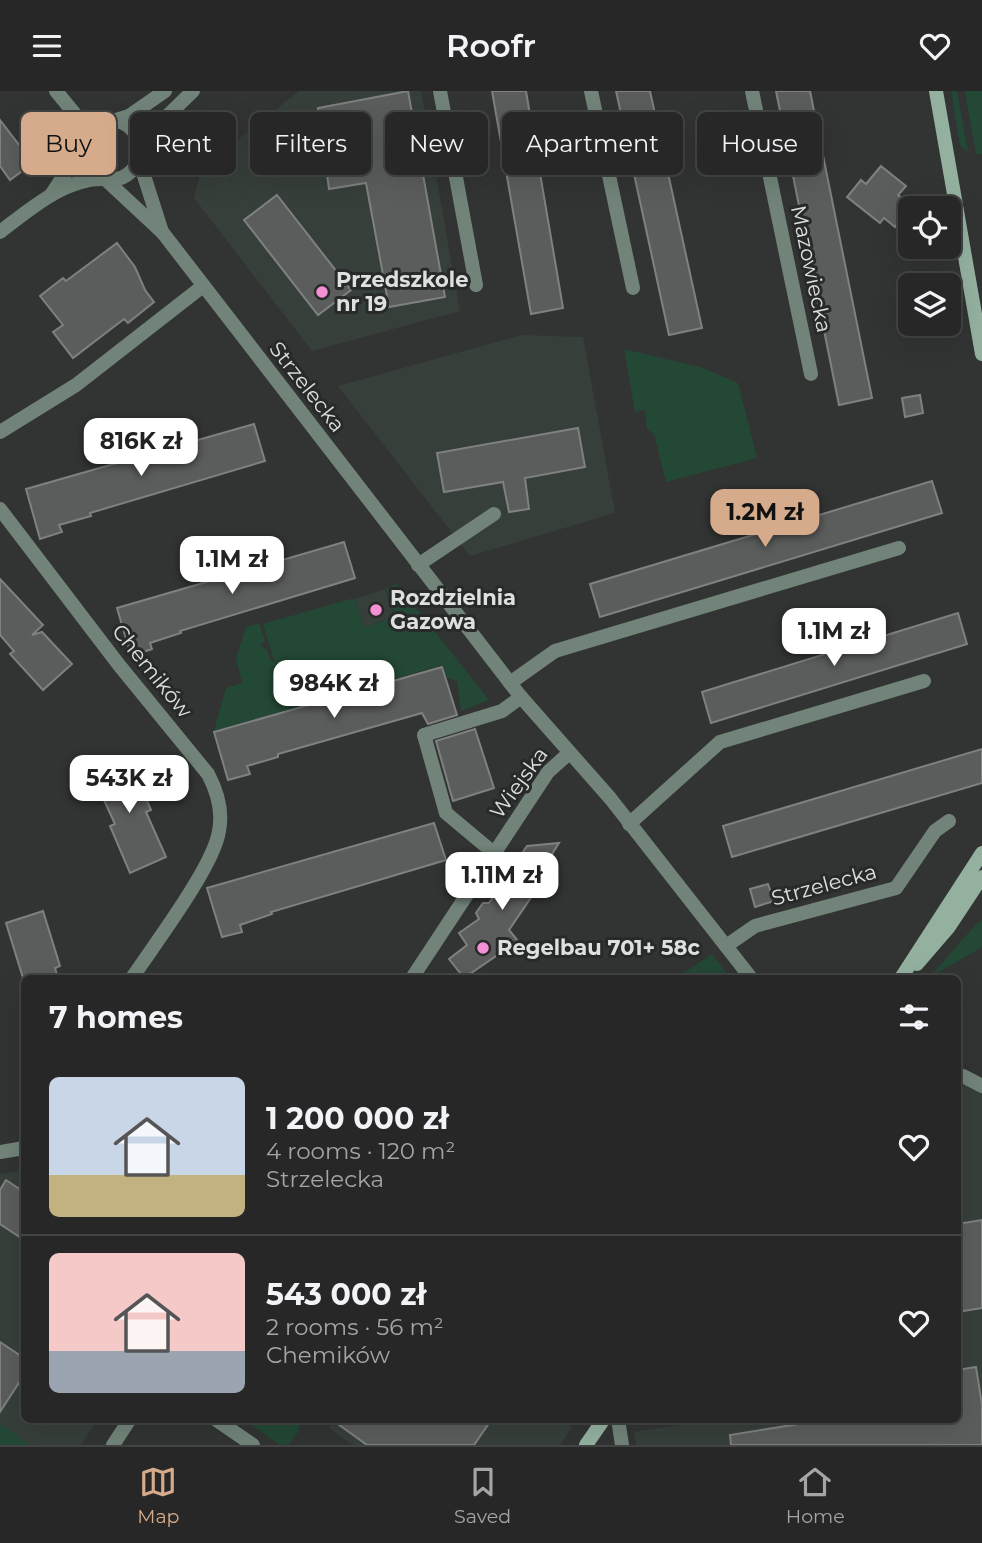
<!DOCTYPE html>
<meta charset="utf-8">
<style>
:root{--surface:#262726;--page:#2e2f2e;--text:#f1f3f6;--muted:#a4a5a7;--line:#424443;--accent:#d6ab8b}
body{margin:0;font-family:Montserrat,sans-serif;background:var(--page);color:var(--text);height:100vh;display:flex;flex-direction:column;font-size:26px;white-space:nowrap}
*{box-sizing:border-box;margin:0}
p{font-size:23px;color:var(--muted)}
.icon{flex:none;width:38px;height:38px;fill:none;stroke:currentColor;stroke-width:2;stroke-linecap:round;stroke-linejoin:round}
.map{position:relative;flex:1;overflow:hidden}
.sheet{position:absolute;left:21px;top:884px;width:940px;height:448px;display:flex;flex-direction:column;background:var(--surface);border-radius:10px;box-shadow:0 7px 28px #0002,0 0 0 2px var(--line)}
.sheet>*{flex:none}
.banner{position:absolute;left:21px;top:21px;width:942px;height:63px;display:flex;gap:14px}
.fabs{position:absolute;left:898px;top:105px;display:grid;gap:14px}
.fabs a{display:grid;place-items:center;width:63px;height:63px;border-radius:10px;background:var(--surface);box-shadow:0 7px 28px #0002,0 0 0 2px var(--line);font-size:35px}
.price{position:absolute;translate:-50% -60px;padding:0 16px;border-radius:14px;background:#fff;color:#222;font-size:23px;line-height:46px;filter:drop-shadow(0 2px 4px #0008)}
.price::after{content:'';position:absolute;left:50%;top:42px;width:21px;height:16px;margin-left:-10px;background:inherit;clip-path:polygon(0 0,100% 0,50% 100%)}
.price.current{background:var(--accent);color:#111}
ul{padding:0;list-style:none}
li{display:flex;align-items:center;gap:21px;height:175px;padding:0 28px}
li+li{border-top:2px solid var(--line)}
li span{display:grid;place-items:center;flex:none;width:196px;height:140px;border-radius:10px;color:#555}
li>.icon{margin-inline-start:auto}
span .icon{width:84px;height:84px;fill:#fffc;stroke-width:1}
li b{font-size:30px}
h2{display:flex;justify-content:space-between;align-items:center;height:84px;padding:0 28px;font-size:30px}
.chip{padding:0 24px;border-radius:10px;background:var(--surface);box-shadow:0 7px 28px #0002,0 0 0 2px var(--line);font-size:24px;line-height:63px}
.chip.current{background:var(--accent);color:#111}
header{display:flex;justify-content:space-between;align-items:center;height:91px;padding:0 28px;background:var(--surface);font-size:32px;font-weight:600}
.menu{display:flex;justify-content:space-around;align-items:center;height:98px;border-top:2px solid var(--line);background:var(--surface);font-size:19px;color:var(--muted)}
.menu a{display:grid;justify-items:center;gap:4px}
.menu .current{color:var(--accent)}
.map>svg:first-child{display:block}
</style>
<header><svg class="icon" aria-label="menu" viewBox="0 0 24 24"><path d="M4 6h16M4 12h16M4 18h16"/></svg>Roofr<svg class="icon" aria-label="heart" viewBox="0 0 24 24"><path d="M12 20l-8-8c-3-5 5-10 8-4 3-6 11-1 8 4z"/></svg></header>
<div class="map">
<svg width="982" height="1354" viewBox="0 0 982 1354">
<rect width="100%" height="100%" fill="#323433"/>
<g fill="#373f3a">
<path d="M299,0h122l39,220 -148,40 -118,-153 7,-29z"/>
<path d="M522,244l61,2 32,176 -145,43 -132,-170z"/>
<path d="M385,498l9,28 -31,10 -8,-28z"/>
<path d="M957,989l25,13v352h-346l-2,-13 80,-13h243z"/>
<path d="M24,1079v249h74l-17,26h-81v-271z"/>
<path d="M335,1328h225l12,8 -12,18h-207l-24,-17z"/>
</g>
<g fill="#234835">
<path d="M951,0h6l11,61 -8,-7z"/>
<path d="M965,0h17v63h-6z"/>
<path d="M624,258l79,19 35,15 19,75 -91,24 -12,-48 -7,-5 -2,-19 -10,2z"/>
<path d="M397,493l92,116 -28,11 -4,-30 -10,-3 -4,-13 -229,66 12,-43 16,-5 -6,-25 10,-31 13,-4 6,18 -4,2 2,6h4l4,12h3l-11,-37 91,-26 10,29 31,-10 -9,-29z"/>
<path d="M982,829v27l-53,31c10,-10 46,-55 53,-58z"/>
<path d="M712,863l18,24h-54z"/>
<path d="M243,1328h56v12l-10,13 -9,1z"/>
<path d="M0,1333l31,21h-31z"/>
</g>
<g fill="#5b5d5c" stroke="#7e8180" stroke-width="2">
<path d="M408,0l37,206 -56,10 -23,-124 -37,6 -11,-81z"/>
<path d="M492,0h34l37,217 -32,6z"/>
<path d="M616,0h34l52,237 -33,7z"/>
<path d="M776,0h34l62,307 -33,7z"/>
<path d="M0,29l33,43 -23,17 -10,-14z"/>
<path d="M881,75l25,20 -8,9 14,11 -17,21 -11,-9 -4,5 -33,-26 14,-17 5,4z"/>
<path d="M277,104l74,95 -33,25 -74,-95z"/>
<path d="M117,152l18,24 10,23 9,12 -26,21 -4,-4 -51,39 -20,-26 10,-7 -23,-29 23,-18 3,3z"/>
<path d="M920,304l3,18 -18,4 -3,-19z"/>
<path d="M254,333l11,37 -175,52 1,3 -32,9 3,7 -22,7 -14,-50z"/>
<path d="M578,337l7,39 -60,11 4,31 -20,3 -6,-30 -59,10 -7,-39z"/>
<path d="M932,390l10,32 -342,104 -10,-33z"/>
<path d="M344,451l11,36 -175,53 1,2 -31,10 2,6 -21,7 -14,-48z"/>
<path d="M0,488l43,46 -11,10 10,-3 30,32 -29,26 -33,-36 4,-3 -14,-16z"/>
<path d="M958,522l9,31 -256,79 -9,-31z"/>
<path d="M442,576l15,48 -29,9 -6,-11 -144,41v3l-31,9 3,8 -22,6 -14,-48z"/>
<path d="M475,638l19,59 -41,13 -17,-60z"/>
<path d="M982,658v34l-250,74 -9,-31z"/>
<path d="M128,667l23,52 -5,2 20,45 -36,16 -20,-47 5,-2 -23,-50z"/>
<path d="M434,732l12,37 -175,52 1,2 -32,11 2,7 -20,5 -15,-49z"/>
<path d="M559,752l-29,46 4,4 -25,37 9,11 -54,37 -15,-19 18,-14 -8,-12 20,-14 -3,-6 7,-10h6l38,-57z"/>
<path d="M768,793l6,17 -19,6 -5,-18z"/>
<path d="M43,820l17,55 -5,2 3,10h-35l-17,-55z"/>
<path d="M6,1089l18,12v48l-24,-16v-34z"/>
<path d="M982,1129v88l-25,4v-88z"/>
<path d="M0,1251l24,16v17l-24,37z"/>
<path d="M976,1276l6,38v40h-251l-1,-10 100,-16h127v-49z"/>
<path d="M331,1328h161l-18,26h-107z"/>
</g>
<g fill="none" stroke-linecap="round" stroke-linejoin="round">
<g stroke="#728479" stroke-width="14">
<path d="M56,0l32,39"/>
<path d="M440,0l36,194"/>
<path d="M591,0l42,197"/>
<path d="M752,0l59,283"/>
<path d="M116,29l13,-4 36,-25"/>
<circle cx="110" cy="59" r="30"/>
<path d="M140,59l21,-28 32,-31"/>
<path d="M139,69l23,72"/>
<path d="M105,88l58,54 358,464 89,101 141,180"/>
<path d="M51,104l30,-45"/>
<path d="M0,141c29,-22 64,-53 102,-53"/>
<path d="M0,341l76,-47 127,-99"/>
<path d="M0,418l119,156 89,109c9,17 15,37 11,57 -5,35 -65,114 -87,147"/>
<path d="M418,474l76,-51"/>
<path d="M510,592l45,-32 344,-103"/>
<path d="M629,733l91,-82 204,-61"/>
<path d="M495,763l-49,-41 -22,-78 78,-24 19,-14"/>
<path d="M726,855l29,-20 141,-38 39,-57 14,-10"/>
<path d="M412,887l136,-206 20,-18"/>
<path d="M963,985l19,10"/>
<path d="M0,1061l24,-4"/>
<path d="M215,1328l38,26"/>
<path d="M618,1328l4,26"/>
<path d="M113,1354l17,-26"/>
</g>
<g stroke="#94b1a0" stroke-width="14">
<path d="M936,0l46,263"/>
<path d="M917,873l31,-36 34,-51"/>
<path d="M901,887l81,-125"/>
<path d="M586,1354l18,-26"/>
</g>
</g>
<g fill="#f491d4" stroke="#282a29" stroke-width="2.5">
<circle cx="322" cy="201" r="7"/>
<circle cx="376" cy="519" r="7"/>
<circle cx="483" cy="857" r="7"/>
</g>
<g text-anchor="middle" stroke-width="6" stroke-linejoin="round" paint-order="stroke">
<g font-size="21" fill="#dee0df" stroke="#282a29">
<text transform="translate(811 178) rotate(78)" y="7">Mazowiecka</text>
<text transform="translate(307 296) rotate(52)" y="7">Strzelecka</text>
<text transform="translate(152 580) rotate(51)" y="7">Chemików</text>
<text transform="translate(519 692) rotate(-54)" y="7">Wiejska</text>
<text transform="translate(824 794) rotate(-15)" y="7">Strzelecka</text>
</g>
<g font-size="21" font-weight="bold" fill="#dee0df" stroke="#282a29" text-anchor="start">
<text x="336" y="196">Przedszkole<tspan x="336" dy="24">nr 19</tspan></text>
<text x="390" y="514">Rozdzielnia<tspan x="390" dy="24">Gazowa</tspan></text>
<text x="497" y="864">Regelbau 701+ 58c</text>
</g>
</g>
</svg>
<div class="fabs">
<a><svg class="icon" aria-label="locate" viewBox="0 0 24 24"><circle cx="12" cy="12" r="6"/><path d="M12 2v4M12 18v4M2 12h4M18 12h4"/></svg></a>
<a><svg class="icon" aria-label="layers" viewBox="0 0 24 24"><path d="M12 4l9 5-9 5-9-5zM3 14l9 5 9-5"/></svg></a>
</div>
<b class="price" style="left:141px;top:387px">816K zł</b>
<b class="price current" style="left:765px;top:458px">1.2M zł</b>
<b class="price" style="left:232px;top:505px">1.1M zł</b>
<b class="price" style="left:834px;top:577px">1.1M zł</b>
<b class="price" style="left:334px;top:629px">984K zł</b>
<b class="price" style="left:129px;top:724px">543K zł</b>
<b class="price" style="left:502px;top:821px">1.11M zł</b>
<div class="banner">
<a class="chip current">Buy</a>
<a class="chip">Rent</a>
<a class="chip">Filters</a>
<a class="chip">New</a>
<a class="chip">Apartment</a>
<a class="chip">House</a>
</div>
<section class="sheet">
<h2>7 homes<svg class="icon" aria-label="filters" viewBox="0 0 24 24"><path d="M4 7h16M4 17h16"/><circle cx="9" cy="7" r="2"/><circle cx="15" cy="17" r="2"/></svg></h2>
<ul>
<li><span style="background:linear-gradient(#c9d6e8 70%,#c2b280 0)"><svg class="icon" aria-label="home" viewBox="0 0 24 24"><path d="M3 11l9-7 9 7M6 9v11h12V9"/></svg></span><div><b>1 200 000 zł</b><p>4 rooms · 120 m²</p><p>Strzelecka</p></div><svg class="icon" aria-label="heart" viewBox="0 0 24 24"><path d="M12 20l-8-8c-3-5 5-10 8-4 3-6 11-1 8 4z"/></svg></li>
<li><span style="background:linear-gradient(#f6c9c9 70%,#9aa5b1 0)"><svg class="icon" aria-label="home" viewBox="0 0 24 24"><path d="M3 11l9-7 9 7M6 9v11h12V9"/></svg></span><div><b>543 000 zł</b><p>2 rooms · 56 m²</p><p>Chemików</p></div><svg class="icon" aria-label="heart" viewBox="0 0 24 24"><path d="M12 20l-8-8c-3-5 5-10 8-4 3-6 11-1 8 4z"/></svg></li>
</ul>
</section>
</div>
<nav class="menu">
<a class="current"><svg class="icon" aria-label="map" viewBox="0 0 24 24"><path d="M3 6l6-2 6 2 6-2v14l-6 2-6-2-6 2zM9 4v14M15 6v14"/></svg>Map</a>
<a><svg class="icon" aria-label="saved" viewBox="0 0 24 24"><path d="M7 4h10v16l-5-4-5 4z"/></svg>Saved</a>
<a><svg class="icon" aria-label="home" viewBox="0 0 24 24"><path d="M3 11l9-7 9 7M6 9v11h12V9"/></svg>Home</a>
</nav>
